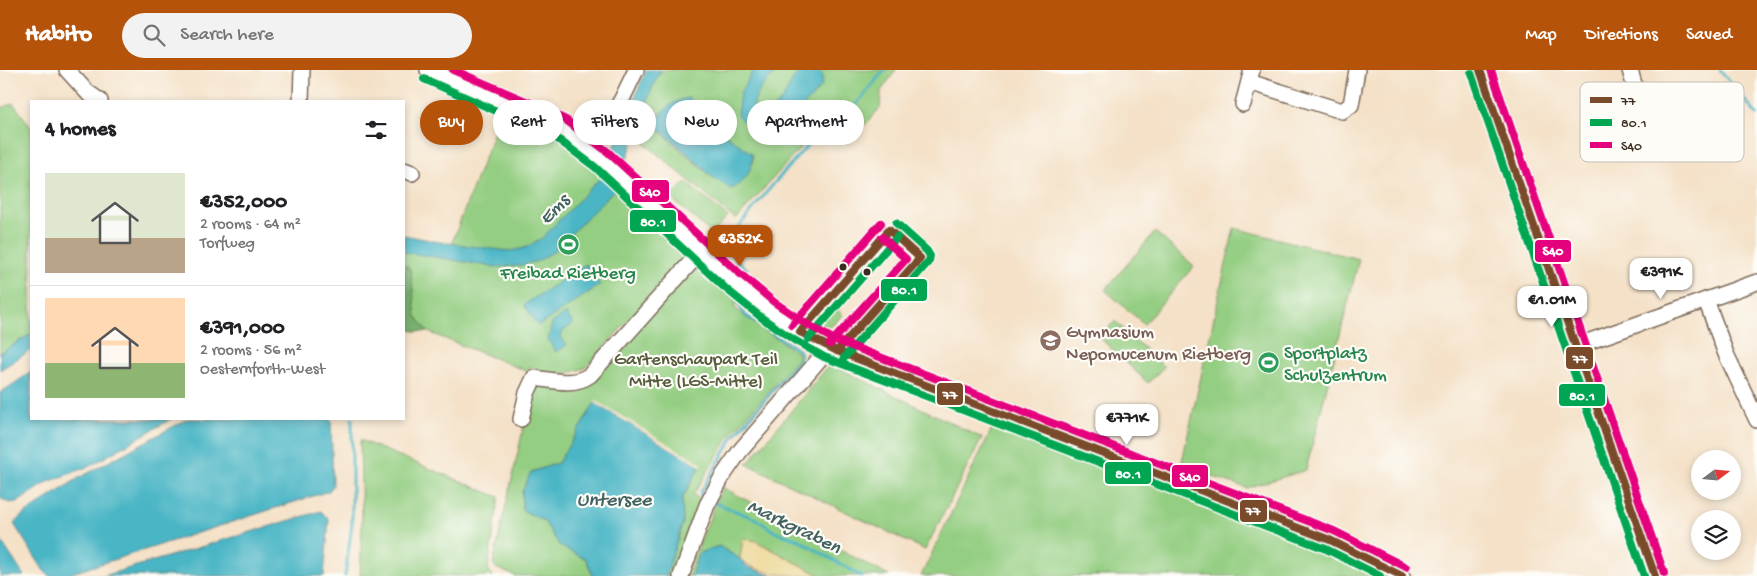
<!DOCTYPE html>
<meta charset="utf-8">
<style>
:root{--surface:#fff;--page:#f2f2f2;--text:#202124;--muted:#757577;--line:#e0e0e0;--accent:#b45309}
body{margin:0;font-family:"Gochi Hand",sans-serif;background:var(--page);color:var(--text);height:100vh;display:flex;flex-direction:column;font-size:19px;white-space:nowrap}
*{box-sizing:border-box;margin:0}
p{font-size:16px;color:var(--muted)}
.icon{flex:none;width:28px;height:28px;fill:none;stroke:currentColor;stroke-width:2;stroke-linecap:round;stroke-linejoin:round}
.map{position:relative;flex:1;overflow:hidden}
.drawer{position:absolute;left:30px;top:30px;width:375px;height:320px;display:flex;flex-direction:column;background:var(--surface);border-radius:0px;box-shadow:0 2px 8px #0003}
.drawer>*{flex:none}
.top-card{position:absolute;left:420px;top:30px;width:475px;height:45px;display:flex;gap:10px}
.needle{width:32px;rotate:74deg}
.tools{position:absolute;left:1691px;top:380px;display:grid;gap:10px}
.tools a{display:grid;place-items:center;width:50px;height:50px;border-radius:50%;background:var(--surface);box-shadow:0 2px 8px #0003;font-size:25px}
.price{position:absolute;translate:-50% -42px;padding:0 11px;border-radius:10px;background:#fff;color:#222;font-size:16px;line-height:32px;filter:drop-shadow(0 1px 2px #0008)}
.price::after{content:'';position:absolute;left:50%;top:30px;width:15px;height:11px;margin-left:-8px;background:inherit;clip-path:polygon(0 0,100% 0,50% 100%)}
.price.active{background:var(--accent);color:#fff}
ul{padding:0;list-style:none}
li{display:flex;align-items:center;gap:15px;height:125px;padding:0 15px}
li+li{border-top:1px solid var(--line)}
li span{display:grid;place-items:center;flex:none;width:140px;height:100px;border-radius:0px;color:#555}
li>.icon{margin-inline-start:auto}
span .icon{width:60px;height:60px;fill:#fffc;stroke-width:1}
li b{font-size:21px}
h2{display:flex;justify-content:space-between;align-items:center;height:60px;padding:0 15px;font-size:21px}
.chip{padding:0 18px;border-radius:22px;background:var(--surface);box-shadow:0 2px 8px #0003;font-size:18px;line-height:45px}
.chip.active{background:var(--accent);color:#fff}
header{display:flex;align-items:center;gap:30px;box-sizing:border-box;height:70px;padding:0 25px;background:var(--accent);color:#fff}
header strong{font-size:24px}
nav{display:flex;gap:28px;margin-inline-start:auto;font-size:18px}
.search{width:350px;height:45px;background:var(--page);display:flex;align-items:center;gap:12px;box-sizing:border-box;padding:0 18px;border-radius:28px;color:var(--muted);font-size:19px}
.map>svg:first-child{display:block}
</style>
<header>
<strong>Habito</strong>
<div class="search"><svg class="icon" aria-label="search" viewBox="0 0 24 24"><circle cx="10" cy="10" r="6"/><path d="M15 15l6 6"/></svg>Search here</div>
<nav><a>Map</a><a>Directions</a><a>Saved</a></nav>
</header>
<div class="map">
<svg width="1757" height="506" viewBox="0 0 1757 506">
<rect width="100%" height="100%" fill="#fdfcf7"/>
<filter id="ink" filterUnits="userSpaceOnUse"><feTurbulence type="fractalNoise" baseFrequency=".02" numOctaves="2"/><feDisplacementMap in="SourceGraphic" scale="10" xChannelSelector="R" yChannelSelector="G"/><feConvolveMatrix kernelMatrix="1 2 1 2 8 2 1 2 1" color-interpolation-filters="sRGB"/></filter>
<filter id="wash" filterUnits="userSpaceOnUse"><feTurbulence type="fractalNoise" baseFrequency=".0096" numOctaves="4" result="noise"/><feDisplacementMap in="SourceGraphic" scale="20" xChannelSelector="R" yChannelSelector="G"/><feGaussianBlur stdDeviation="1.12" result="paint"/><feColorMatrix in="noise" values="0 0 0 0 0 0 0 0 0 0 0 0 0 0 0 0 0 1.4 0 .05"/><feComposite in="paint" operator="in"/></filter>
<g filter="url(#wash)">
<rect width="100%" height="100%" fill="#f4e1c7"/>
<g fill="#94ce82" stroke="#687c50" fill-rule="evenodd">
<path d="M661,0h93l-14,23 11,36 72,-53 -5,-6h78l-15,21 -1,17 -32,35 -23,-23 -89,100 -100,-84 17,-51zM690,30l1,7 4,5 58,45c0,14 -12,23 -21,31 -13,-3 -64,-48 -75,-61 1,-19 18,-25 33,-27z"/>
<path d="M778,0h22c-16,20 -12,34 -40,45l-7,-8c6,-21 11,-22 25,-37z"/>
<path d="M13,33l18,24v207l-31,19v-244z"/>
<path d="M502,41l49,21 36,28 104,91 -106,117c-23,7 -33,10 -55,-2l-1,6 -101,-40 -12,-16h-12v-64l47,7 2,-19z"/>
<path d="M685,112l43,35 -16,17 -41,-36z"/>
<path d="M1234,158l125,31 -53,211 -59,18 -66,-22z"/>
<path d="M1155,162l39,34 -50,58 -39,-34z"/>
<path d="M698,190l41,36 -5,11 10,9 54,37v5l-69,79 -36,58 9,5 -27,76h-9l17,-54 -1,-23 18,-33 -105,-63 -37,60 -27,9 -9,20v18l22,11 16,25 26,13 7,17h-78l-19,-8 -3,-5 38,-169 5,-9 39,2z"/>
<path d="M834,237l9,8 -18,17 -8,-5 1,-5z"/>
<path d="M1115,251l49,46 -16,16 -49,-46z"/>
<path d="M830,294l152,74 -57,112 -178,-86z"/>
<path d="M996,350l333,129 61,27h-469z"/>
<path d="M360,370l139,57 -11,72 5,7h-133l2,-53z"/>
<path d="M722,417l167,89h-68l-65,-35 -13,-2 -3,20 -21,-13 -20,7 -8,23h-4z"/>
</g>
<path fill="#77b170" stroke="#596e47" d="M404,196h4l3,6 5,44 12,16 -14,-1 -10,-3z"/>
<path fill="#eeda9e" stroke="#94825e" d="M743,468l13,3 65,35c-28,0 -61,0 -81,-17z"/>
<g fill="#49b5c5" stroke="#427072">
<path d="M646,0h15l-8,15 -36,102 -64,65 -15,9 -20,5 -22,1 -92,-15v-17l36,7 69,9 16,-3 17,-10 61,-63z"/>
<path d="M754,0h24c-13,14 -20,17 -25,37l7,8c28,-11 24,-26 40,-45h18l5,6 -2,11 -33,36 -24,13 -13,-7 -14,-14 3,-22z"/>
<path d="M689,28l1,2 1,7 4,5 57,42c3,13 -9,32 -22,35 -8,-8 -20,-11 -27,-21l-46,-41c1,-16 17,-27 32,-29z"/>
<path d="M586,194l14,21 -62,41 -14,-21z"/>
<path d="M566,243l7,11 -10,7 -2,6 6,8 -11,7 -8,-12 4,-17z"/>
<path d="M31,264v16l-31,20v-17z"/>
<path d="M31,302v47h140l-81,47 -42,16 -30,20 -9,1 -9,-5v-105z"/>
<path d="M595,333l105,63 -18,33 1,23 -17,54h-73l-7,-17 -26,-13 -16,-25 -22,-11v-18l9,-20 27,-9z"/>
<path d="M187,349h144l2,67 -4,5 -266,85h-14l-5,-5 -30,-47 6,-7 57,-38z"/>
<path d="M321,441l8,9 -5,56h-221z"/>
<path d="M0,469l24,37h-24z"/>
<path d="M719,476l21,13 8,8 24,9h-81l8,-23z"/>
</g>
<path fill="#f4e1c7" d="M596,331l106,63 -2,2 -105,-63z"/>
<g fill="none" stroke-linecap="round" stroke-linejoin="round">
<g stroke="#49b5c5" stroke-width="3">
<path d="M1720,0l37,45"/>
<path d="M747,199l-21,-19c1,-18 92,-116 110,-136l19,-8 29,-36"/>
<path d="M704,428l-4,-5 34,-57 66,-77 1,-5 -3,-4 -53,-35 -7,-11"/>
<path d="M715,433l41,16 19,13 24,8 62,36"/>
<path d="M345,506l7,-52v-105"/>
</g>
</g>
</g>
<g filter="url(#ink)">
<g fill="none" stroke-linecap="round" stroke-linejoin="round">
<defs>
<g id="minor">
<path d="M67,0l20,22 13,9"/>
<path d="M428,0l110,47 22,11 41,31 130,121 37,30 32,22 29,16 501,192 72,36"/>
<path d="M1630,0l10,36"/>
<path d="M1249,12l93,29 9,-6 6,-35"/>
<path d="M301,31l1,-31"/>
<path d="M1243,34l9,-34"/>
<path d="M592,81l30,-52 14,-29"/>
<path d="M404,100l8,3"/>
<path d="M1706,230l20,54 31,66"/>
<path d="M1576,276l181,-64"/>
<path d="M521,349l6,-26 7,-15c19,2 39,9 56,-3l111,-124"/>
<path d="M681,506l26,-71 15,-28 18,-26 89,-103"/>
</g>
<path id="major" d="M1480,0l175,506"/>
</defs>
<use href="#minor" stroke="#7c6a59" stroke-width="18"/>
<use href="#major" stroke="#7c6a59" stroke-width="21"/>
<use href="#minor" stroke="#fff" stroke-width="15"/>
<use href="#major" stroke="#fff" stroke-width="19"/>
<defs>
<g id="bus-1">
<path d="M1480,0l175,506"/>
<path d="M800,262l37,19 493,189 72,36"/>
<path d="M800,262l89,-102"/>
<path d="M837,281l83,-93 -31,-28"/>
</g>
<g id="bus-2">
<path d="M1471,3l173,503"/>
<path d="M424,9l131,58 40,30 130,121 37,30 32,22 30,17 502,192 54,27"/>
<path d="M808,269l89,-102"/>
<path d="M844,288l85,-97 1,-5 -3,-5 -31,-28"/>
</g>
<g id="bus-3">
<path d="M453,0l89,38 24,12 42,32 130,120 36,30 31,21 28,16 501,192 72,36"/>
<path d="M1491,0l173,503"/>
<path d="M792,255l89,-102"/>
<path d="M830,274l76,-85 -24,-22"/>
</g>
</defs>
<use href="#bus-1" stroke="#fdfcf7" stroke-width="11"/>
<use href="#bus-2" stroke="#fdfcf7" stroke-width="11"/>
<use href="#bus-3" stroke="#fdfcf7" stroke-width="11"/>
<use href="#bus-1" stroke="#7a4b2a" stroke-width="8"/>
<use href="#bus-2" stroke="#00a651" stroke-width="8"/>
<use href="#bus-3" stroke="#e5007d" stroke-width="8"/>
</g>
</g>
<defs>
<symbol id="stadium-disc" viewBox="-11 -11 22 22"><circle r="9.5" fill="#2e9e5b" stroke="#fdfcf7"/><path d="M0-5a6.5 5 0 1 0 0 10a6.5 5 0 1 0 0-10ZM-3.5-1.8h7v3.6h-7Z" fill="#fff"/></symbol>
<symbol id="school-disc" viewBox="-11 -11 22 22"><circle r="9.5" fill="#8d6e63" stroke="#fdfcf7"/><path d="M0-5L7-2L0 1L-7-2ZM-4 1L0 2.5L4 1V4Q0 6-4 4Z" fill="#fff"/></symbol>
</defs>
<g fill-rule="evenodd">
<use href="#stadium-disc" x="556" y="162" width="25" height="25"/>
<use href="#school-disc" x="1038" y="258" width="25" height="25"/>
<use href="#stadium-disc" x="1256" y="280" width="25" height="25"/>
</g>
<g fill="#3b2a1e" stroke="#fdfcf7" stroke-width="2">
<circle cx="843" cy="197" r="4.5"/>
<circle cx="867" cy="202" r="4.5"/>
</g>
<g text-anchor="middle" stroke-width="4.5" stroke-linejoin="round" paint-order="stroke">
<g font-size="19" fill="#27864d" stroke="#fdfcf7">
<text x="568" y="208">Freibad Rietberg</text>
<text x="1284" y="288" text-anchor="start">Sportplatz<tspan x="1284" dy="22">Schulzentrum</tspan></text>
</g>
<g font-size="19" fill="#785e54" stroke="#fdfcf7" text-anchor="start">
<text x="1066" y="267">Gymnasium<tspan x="1066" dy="22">Nepomucenum Rietberg</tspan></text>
</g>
<g font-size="19" fill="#565b3c" stroke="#fdfcf7">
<text x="696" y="294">Gartenschaupark Teil<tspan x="696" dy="22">Mitte (LGS-Mitte)</tspan></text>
</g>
<g font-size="20" font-style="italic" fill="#416261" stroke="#fdfcf7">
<text transform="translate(553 138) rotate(-46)" y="7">Ems</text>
<text x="614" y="435">Untersee</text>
<text transform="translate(795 455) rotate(26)" y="7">Markgraben</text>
</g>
</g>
<rect x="1580" y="12" width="164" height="80" rx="8" fill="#fdfcf7" stroke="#c3bdb6" stroke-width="1"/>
<rect x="1590" y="27" width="22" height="6" fill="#7a4b2a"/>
<rect x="1590" y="49" width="22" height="7" fill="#00a651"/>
<rect x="1590" y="72" width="22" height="6" fill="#e5007d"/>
<g font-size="14" fill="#3b2a1e">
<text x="1621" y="35">77</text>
<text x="1621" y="57">80.1</text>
<text x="1621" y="80">S40</text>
</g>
<g stroke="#fdfcf7" stroke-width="2">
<rect x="631" y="109" width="39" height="24" rx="5" fill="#e5007d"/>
<rect x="629" y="139" width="48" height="24" rx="5" fill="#00a651"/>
<rect x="1534" y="169" width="38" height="24" rx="5" fill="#e5007d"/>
<rect x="880" y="208" width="48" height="24" rx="5" fill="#00a651"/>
<rect x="1565" y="276" width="29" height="24" rx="5" fill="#7a4b2a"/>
<rect x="936" y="312" width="28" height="24" rx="5" fill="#7a4b2a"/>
<rect x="1558" y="313" width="48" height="24" rx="5" fill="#00a651"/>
<rect x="1104" y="391" width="48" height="24" rx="5" fill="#00a651"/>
<rect x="1171" y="394" width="38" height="24" rx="5" fill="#e5007d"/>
<rect x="1239" y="429" width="29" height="24" rx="5" fill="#7a4b2a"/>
</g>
<g font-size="14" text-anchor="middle" font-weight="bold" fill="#fff">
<text x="650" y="126">S40</text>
<text x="653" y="156">80.1</text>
<text x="1553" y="185">S40</text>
<text x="904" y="224">80.1</text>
<text x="1580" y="293">77</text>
<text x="950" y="329">77</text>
<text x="1582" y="330">80.1</text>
<text x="1128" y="408">80.1</text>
<text x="1190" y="411">S40</text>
<text x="1253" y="445">77</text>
</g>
</svg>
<div class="tools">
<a><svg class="needle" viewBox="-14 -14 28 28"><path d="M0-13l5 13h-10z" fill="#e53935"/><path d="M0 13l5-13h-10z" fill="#757577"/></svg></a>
<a><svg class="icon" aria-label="layers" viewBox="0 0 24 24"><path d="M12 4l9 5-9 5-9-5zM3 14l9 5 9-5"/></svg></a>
</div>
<b class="price active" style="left:740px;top:197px">€352K</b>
<b class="price" style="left:1661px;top:230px">€391K</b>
<b class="price" style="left:1552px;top:258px">€1.01M</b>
<b class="price" style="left:1127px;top:376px">€771K</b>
<div class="top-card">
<a class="chip active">Buy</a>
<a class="chip">Rent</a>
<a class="chip">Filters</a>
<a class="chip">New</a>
<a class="chip">Apartment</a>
</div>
<section class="drawer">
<h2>4 homes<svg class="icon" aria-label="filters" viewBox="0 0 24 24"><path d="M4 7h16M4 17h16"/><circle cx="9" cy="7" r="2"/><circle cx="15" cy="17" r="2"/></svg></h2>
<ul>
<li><span style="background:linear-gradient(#dfe7d0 65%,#b9a48a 0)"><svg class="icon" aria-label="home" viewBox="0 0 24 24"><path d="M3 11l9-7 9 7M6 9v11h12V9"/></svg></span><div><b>€352,000</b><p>2 rooms · 64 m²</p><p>Torfweg</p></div></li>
<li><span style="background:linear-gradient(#ffd9b3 65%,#8fb573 0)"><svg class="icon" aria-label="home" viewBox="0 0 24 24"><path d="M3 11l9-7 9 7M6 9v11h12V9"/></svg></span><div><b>€391,000</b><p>2 rooms · 56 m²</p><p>Oesternforth-West</p></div></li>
</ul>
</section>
</div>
